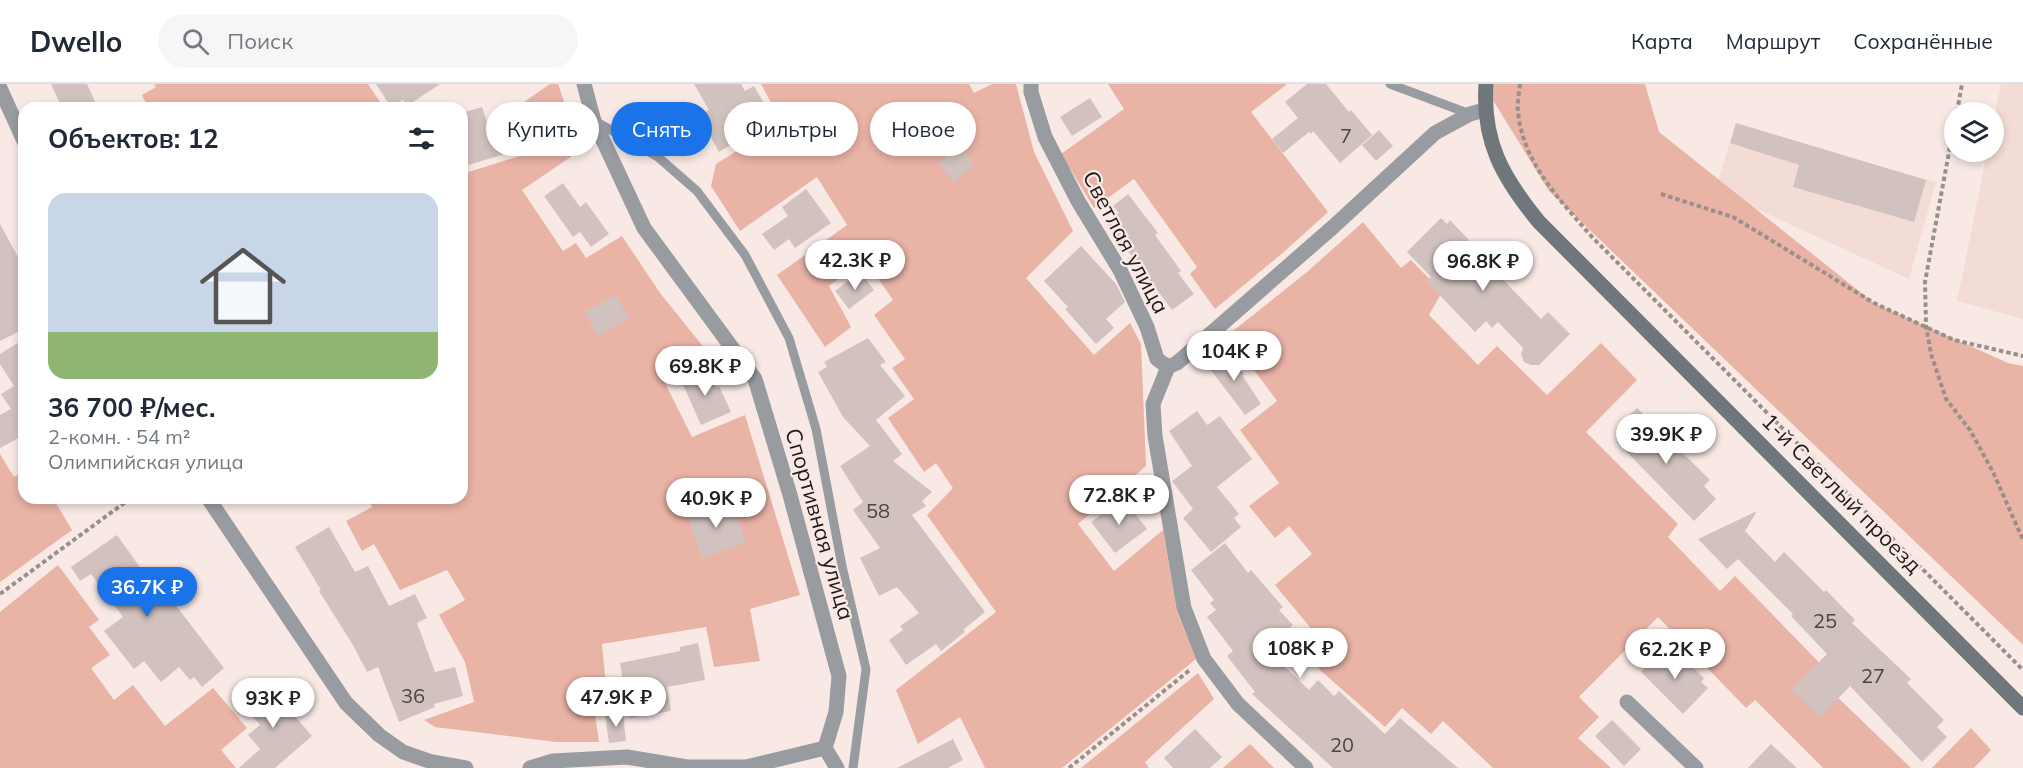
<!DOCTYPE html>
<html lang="ru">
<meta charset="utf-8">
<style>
:root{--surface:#fff;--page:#f6f6f7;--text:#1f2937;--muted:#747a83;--line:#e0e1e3;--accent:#1a73e8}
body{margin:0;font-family:Mulish,sans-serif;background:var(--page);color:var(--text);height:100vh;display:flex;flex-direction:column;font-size:22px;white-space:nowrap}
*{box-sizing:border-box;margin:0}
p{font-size:20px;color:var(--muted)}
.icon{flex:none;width:33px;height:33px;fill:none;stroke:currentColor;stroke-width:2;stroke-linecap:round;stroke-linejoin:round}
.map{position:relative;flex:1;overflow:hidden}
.sheet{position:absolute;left:18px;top:18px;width:450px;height:402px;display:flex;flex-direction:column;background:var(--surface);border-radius:18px;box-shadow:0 3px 9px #0003}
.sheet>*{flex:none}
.guide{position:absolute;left:486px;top:18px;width:570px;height:54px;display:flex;gap:12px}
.tools{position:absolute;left:1944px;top:18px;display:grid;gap:12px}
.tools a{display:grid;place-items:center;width:60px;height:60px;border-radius:50%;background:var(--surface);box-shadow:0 3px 9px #0003;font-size:30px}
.price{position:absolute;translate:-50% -51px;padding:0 14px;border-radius:21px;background:#fff;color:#222;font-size:20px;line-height:39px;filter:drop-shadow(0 2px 3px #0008)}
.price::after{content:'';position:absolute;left:50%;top:36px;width:18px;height:14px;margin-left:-9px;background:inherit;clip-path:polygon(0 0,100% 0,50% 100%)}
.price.on{background:var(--accent);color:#fff}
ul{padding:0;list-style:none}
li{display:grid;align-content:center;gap:12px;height:318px;padding:0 30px}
li span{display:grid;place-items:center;height:186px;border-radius:18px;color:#555}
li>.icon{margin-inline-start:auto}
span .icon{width:108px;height:108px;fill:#fffc;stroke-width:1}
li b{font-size:26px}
h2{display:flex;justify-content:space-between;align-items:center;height:72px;padding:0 30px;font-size:26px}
.pill{padding:0 21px;border-radius:27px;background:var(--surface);box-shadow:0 3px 9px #0003;font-size:21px;line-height:54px}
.pill.on{background:var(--accent);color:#fff}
header{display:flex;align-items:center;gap:36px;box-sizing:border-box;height:84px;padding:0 30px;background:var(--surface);border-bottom:2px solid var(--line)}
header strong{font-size:28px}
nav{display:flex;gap:33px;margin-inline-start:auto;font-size:21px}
.search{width:420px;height:54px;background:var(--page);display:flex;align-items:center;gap:15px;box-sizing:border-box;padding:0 21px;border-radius:33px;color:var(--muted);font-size:22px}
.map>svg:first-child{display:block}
</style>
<header>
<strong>Dwello</strong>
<div class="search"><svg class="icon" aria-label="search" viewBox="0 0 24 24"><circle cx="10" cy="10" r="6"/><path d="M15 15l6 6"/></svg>Поиск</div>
<nav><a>Карта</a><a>Маршрут</a><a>Сохранённые</a></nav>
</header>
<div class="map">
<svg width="2023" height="684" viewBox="0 0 2023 684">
<rect width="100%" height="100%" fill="#f9e9e5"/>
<g fill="#f4dcd6">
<path d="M2001,0h22v235l-66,-18 30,-149h7v-33z"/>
<path d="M1736,39l69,22 131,37 -27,97 -194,-89z"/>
</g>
<g fill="#e9b3a6">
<path d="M154,0h214l16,24h-236l-6,-13 14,-8z"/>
<path d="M550,0h8l23,66 -59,40 41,61 13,-8 10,15 36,-22 38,57 50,62 -47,24 29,58 53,-22 55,180 -50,14 10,52 -46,6 -8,-40 -104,17 6,62 -14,2 5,34h-43l-121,-15 -11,-7 50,-18 -9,-40 -26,-47 26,-15 -18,-30 -47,20 -26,-46 -12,7 -16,-30 26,-14 -4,-9h94v-324l64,-20 -15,-43z"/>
<path d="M761,0h208l5,9 18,-9h24l18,68 39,79 -47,47 68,77 36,-32 11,21 5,122 -68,58 36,47 49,-41 14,82 19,47 -134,109h-77l-25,-51 -42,27 -22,-54 100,-78 -69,-97 26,-27 -17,-25 -12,9 -36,-54 26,-19 -22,-31 13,-9 -31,-44 19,-15 -28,-40 -36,26 22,41 -26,20 -48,-72 70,-50 -30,-48 -77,54 -29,-45 5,-22 66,-41z"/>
<path d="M1108,0h179l-36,28 77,100 -43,39 -70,58 -25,-35 7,-7 -63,-88 -40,29 -33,-54 63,-45z"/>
<path d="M1483,0h162l14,48 215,171 134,60 15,3v279l-474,-454z"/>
<path d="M1363,138l38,46 10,-8 31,32 -13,23 49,50 19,-19 50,49 54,-52 36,37 -51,52 92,92 -10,13 52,54 15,-15 101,104 -8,8 83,80h-88l-68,-68 -9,8 -88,-91 -79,80 20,20 -21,21 33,30h-118l-50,-47 -12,13 -29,-26 -17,19 -64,-56 -20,-28 13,-11 -39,-47 37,-31 -23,-28 -14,12 -26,-32 30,-23 -39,-53 37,-29 -49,-66 79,-63z"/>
<path d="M0,370l14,23 10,-6v27h29l19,32 -72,52z"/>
<path d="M58,481l41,55 -10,7 21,28 -19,13 23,32 19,-15 32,41 48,-38 34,40 -26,22 15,18h-236v-156z"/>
<path d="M1198,589l16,26 -69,63 4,6h-68z"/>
<path d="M1971,644l20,22 -17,18h-42z"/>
<path d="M1250,660l24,24h-51z"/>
</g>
<g fill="#d2c2bf">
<path d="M51,0h36l11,24h-36z"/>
<path d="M376,0h64l-33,22 -4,-6 -12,7z"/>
<path d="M694,0h47l4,7 9,-5 19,33 -54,33 -20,-36 10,-6z"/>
<path d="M1307,0h19l23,28 2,-2 21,25 -32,28 -27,-32 -2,3 -2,-2 -26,21 -11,-14 26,-21 -13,-16z"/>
<path d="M1090,14l12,19 -30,19 -12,-19z"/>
<path d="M482,23l9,27 7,-3 7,23 -40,12 -3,-10v-43z"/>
<path d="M1736,39l190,57 -12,42 -121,-35 6,-22 -69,-22z"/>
<path d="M1379,46l14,16 -17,15 -14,-16z"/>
<path d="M960,62l15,20 -22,16 -14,-19z"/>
<path d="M563,99l17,24 6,-5 23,32 -18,13 -11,-15 -7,5 -29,-41z"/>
<path d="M806,105l25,34 -36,25 -6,-9 -15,11 -12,-16 26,-18 -6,-9z"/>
<path d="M1128,110l30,39 -3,2 26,36 -3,2 16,21 -22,16 -66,-88 13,-9 -6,-7z"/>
<path d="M1441,134l6,6 3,-4 19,20 -2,2 74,77 7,-7 22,22 -31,31h-8l-7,-3 -3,-8 2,-6 -25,-26 -6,6 -6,-7 -11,11 -49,-51 5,-4 -24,-25z"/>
<path d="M0,140l24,44v61l-24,12z"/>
<path d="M1081,162l35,38 9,18 -19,17 8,9 -18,16 -31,-35 3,-2 -24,-26z"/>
<path d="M860,188l14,18 -25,19 -14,-18z"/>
<path d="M616,211l13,24 -31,17 -14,-24z"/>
<path d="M868,254l18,24 -6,3 25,31 -29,24 26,34 -9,7 39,31 -10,9 4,5 -14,9 73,97 -22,18 2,2 -24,19 -5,-7 -30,21 -17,-25 14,-10 -3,-4 19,-13 -22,-26 -18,9 -19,-38 20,-10 -27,-38 10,-8 -23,-36 30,-20 -27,-29 -25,-45 9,-5 -3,-5z"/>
<path d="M24,255v96l-24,13v-33l11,-6 -10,-15 13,-8 -14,-22v-10z"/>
<path d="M1226,266l18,24 -2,1 19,29 -16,11 -38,-50z"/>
<path d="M705,283l11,20 3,-1 12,26 -30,13 -20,-45z"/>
<path d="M1637,324l73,72 -6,6 12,13 -22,22 -77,-79 11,-12 -7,-7z"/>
<path d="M1197,327l10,14 13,-9 32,43 -35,28 22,27 -5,4 7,9 -30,25 -28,-34 10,-9 -21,-28 20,-15 -23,-35z"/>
<path d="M1123,414l24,31 -32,24 -24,-31z"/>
<path d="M731,415l15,44 -44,15 -15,-44z"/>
<path d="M1757,427l-12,20 30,31 9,-10 40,40 2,-2 29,30 -3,3 59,56 -4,4 37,37 -7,7 10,10 -25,25 -72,-76 -30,32 -29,-28 36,-36 -36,-38 2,-2 -55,-55 -11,10 -29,-30z"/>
<path d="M329,443l26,45 13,-6 21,40 26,-12 12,24 -10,5 18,49 20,-5 8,29 -29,8 1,3 -36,15 -21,-55 -11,5 -14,-27 -34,-54 2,-1 -26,-43z"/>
<path d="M117,451l45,63 5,-4 57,74 -22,19 -8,-10 -4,3 -11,-13 -18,15 -17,-21 -10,8 -30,-38 19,-14 -32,-43 -11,7 -9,-14z"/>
<path d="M1225,459l23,30 3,-3 32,37 -4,3 14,15 -27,24 43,41 9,-10 16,16 5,-5 46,43 15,-16 58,50h-125l-81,-74 3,-2 -28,-36 6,-5 -26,-34 9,-7 -6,-7 4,-3 -23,-30z"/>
<path d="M698,559l7,37 -38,7 4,24 -42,7 -9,-55 60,-12v-4z"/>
<path d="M1665,563l19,19 3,-4 17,16 -3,4 7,6 -25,26 -42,-42z"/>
<path d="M264,597l48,55 -37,32h-36l21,-19 -12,-14 12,-10 -20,-23z"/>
<path d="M623,629l3,28 -17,2 -4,-28z"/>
<path d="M1612,636l29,29 -17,17 -29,-30z"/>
<path d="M1195,645l27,28 -12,11h-37l-9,-10z"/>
<path d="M953,655l10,21 -15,8h-51z"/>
<path d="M1771,660l26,24h-49z"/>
</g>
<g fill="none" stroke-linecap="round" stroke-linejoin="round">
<g stroke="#9a8f8b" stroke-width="4" stroke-dasharray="4.5 3" stroke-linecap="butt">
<path d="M1520,0c-1,9 -3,19 -2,28 5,51 42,88 74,125l431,433"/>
<path d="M1957,28l5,-28"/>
<path d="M1954,41l-29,157 1,44 5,28 15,45 24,31 23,42 30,68"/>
<path d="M1661,110l72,23 141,86 80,37 69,16"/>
<path d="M0,510l131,-96"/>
<path d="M1069,684l122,-99"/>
</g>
<g stroke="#989ca0" stroke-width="9">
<path d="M1390,0l80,30"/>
<path d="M595,37l63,36 39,34 48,64 44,83 27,91 26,137 24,103 -13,99"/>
</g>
<g stroke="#989ca0" stroke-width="15">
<path d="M584,0l10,37 50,107 111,151 35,116 49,181 -3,36 -11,36 12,20"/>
<path d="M1031,0v8l14,45 33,64 42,69 27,57 10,32 11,8 -15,37 2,32 29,172 20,51 34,45 68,64"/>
<path d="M0,4l24,53"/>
<path d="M1168,283l9,-4 156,-136 102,-94 35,-19 14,-4"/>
<path d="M208,414l138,205 33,32 24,17 29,10 34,6"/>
<path d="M1627,618l69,66"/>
<path d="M530,684l23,-7 74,-4 60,10h59l79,-19"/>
</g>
<path stroke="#6f767c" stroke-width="15" d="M1486,0c-4,58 17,94 53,138l484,486"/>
</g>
<g text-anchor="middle" stroke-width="4.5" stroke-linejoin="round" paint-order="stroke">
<g font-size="20" fill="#4c4442">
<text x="1346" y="59">7</text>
<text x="878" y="434">58</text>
<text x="1825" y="544">25</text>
<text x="1873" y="599">27</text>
<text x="413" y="619">36</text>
<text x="1342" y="668">20</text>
</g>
<g font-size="22" fill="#1f1a18" stroke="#f9e9e5">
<text transform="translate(1126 158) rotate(62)" y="8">Светлая улица</text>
<text transform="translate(1842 409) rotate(45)" y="8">1-й Светлый проезд</text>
<text transform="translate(820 440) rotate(74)" y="8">Спортивная улица</text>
</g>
</g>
</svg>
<div class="tools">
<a><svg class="icon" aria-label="layers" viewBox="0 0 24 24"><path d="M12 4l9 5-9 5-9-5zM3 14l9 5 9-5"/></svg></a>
</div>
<b class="price" style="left:855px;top:207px">42.3K ₽</b>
<b class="price" style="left:1483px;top:208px">96.8K ₽</b>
<b class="price" style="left:1234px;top:298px">104K ₽</b>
<b class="price" style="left:705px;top:313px">69.8K ₽</b>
<b class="price" style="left:1666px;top:381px">39.9K ₽</b>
<b class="price" style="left:1119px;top:442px">72.8K ₽</b>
<b class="price" style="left:716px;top:445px">40.9K ₽</b>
<b class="price on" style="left:147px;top:534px">36.7K ₽</b>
<b class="price" style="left:1300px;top:595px">108K ₽</b>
<b class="price" style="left:1675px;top:596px">62.2K ₽</b>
<b class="price" style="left:616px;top:644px">47.9K ₽</b>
<b class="price" style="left:273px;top:645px">93K ₽</b>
<div class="guide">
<a class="pill">Купить</a>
<a class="pill on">Снять</a>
<a class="pill">Фильтры</a>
<a class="pill">Новое</a>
</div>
<section class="sheet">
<h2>Объектов: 12<svg class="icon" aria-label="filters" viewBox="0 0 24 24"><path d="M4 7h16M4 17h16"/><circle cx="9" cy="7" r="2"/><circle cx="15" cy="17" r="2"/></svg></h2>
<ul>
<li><span style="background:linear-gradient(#c9d6e8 75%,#8fb573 0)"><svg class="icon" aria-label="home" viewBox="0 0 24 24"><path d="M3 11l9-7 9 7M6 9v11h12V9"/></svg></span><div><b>36 700 ₽/мес.</b><p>2-комн. · 54 m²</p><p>Олимпийская улица</p></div></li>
</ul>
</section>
</div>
